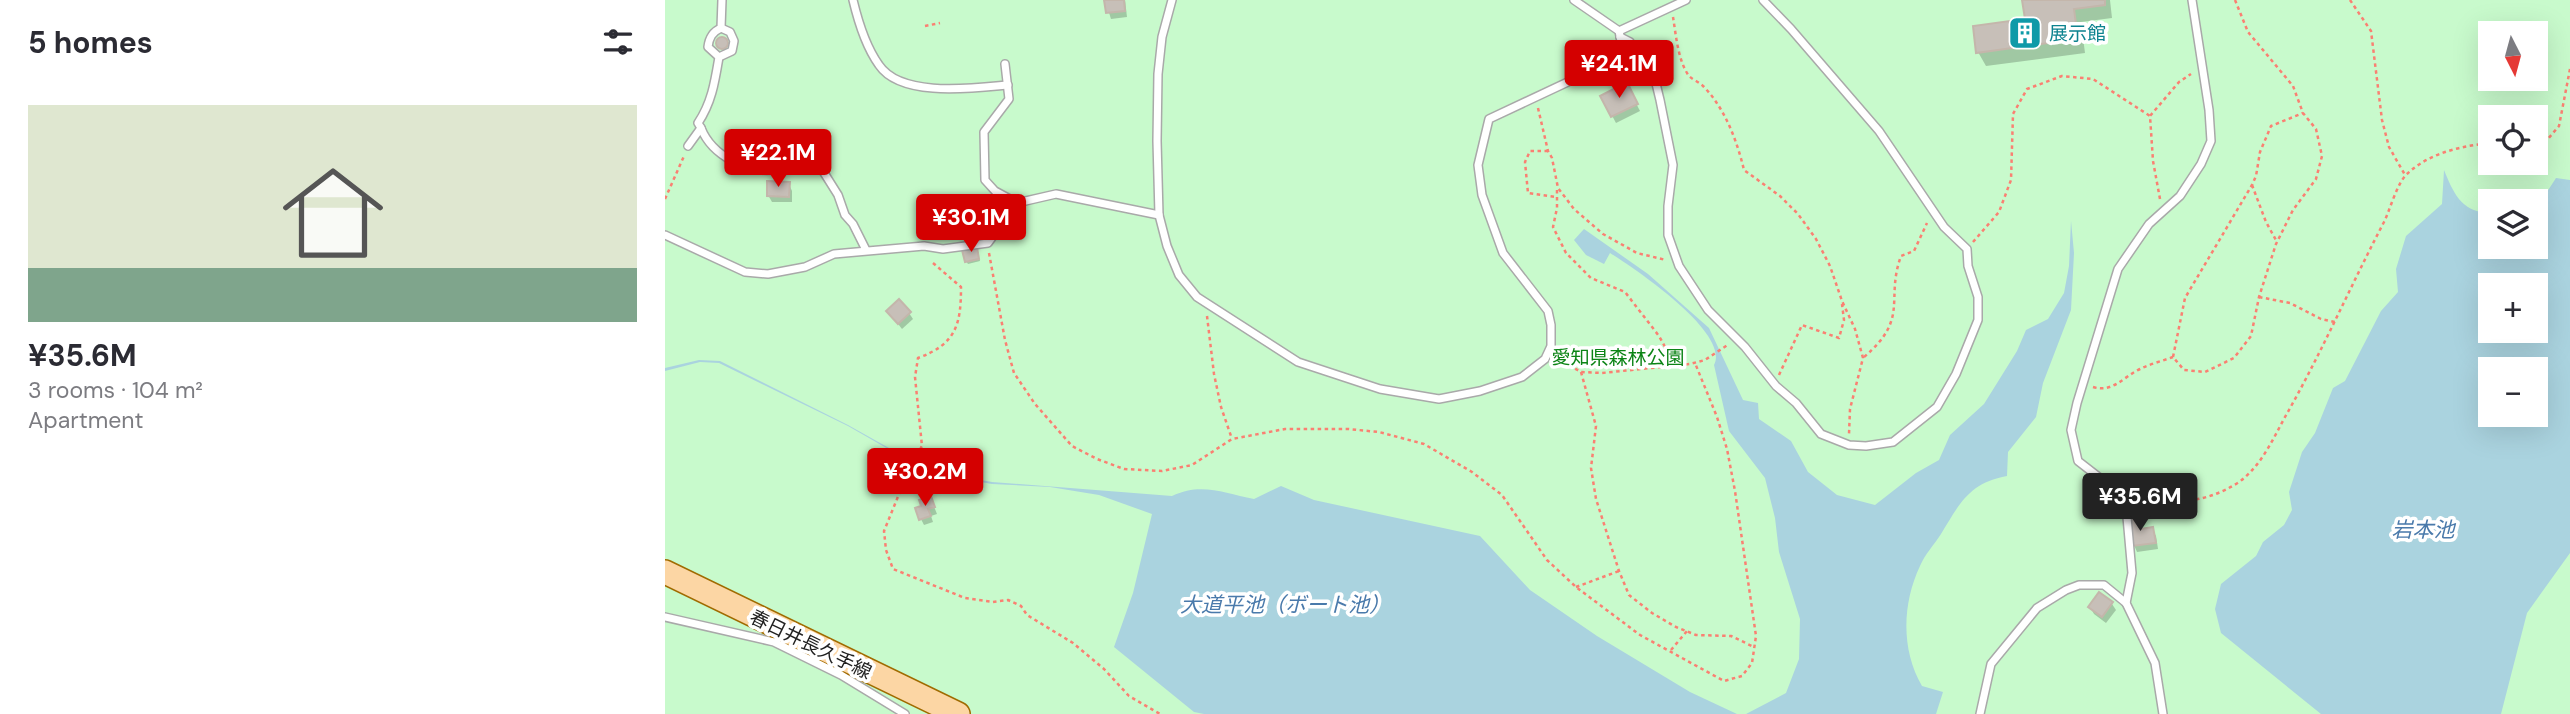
<!DOCTYPE html>
<meta charset="utf-8">
<style>
:root{--surface:#fff;--page:#f2f2f3;--text:#2b2b33;--muted:#7c7c81;--line:#e1e1e2;--accent:#d40000}
body{margin:0;font-family:"DM Sans","Noto Sans JP",sans-serif;background:var(--page);color:var(--text);height:100vh;display:flex;flex-direction:column;font-size:26px;white-space:nowrap}
*{box-sizing:border-box;margin:0}
p{font-size:23px;color:var(--muted)}
.icon{flex:none;width:38px;height:38px;fill:none;stroke:currentColor;stroke-width:2;stroke-linecap:round;stroke-linejoin:round}
.map{position:relative;flex:1;overflow:hidden}
.sheet{display:flex;flex-direction:column;background:var(--surface);width:665px}
.sheet>*{flex:none}
.needle{width:46px;rotate:174deg}
.fabs{position:absolute;left:1813px;top:21px;display:grid;gap:14px}
.fabs a{display:grid;place-items:center;width:70px;height:70px;border-radius:0px;background:var(--surface);box-shadow:0 7px 28px #0002;font-size:35px}
.price{position:absolute;translate:-50% -60px;padding:0 16px;border-radius:7px;background:var(--accent);color:#fff;font-size:23px;line-height:46px;filter:drop-shadow(0 2px 4px #0008)}
.price::after{content:'';position:absolute;left:50%;top:42px;width:21px;height:16px;margin-left:-10px;background:inherit;clip-path:polygon(0 0,100% 0,50% 100%)}
.price.current{background:#222;color:#fff}
ul{padding:0;list-style:none}
li{display:grid;align-content:center;gap:14px;height:371px;padding:0 28px}
li+li{border-top:2px solid var(--line)}
li span{display:grid;place-items:center;height:217px;border-radius:0px;color:#555}
li>.icon{margin-inline-start:auto}
span .icon{width:126px;height:126px;fill:#fffc;stroke-width:1}
li b{font-size:30px}
h2{display:flex;justify-content:space-between;align-items:center;height:84px;padding:0 28px;font-size:30px}
main{display:flex;flex:1;min-height:0}
.map>svg:first-child{display:block}
</style>
<main>
<section class="sheet">
<h2>5 homes<svg class="icon" aria-label="filters" viewBox="0 0 24 24"><path d="M4 7h16M4 17h16"/><circle cx="9" cy="7" r="2"/><circle cx="15" cy="17" r="2"/></svg></h2>
<ul>
<li><span style="background:linear-gradient(#dfe7d0 75%,#7fa58c 0)"><svg class="icon" aria-label="home" viewBox="0 0 24 24"><path d="M3 11l9-7 9 7M6 9v11h12V9"/></svg></span><div><b>¥35.6M</b><p>3 rooms · 104 m²</p><p>Apartment</p></div></li>
</ul>
</section>
<div class="map">
<svg width="1905" height="714" viewBox="0 0 1905 714">
<rect width="100%" height="100%" fill="#f2efe9"/>
<path fill="#c8facc" fill-rule="evenodd" d="M0,0h1905v714h-1905zM1825,33h46v46h-46zM1825,117h46v46h-46zM1825,201h46v46h-46zM1825,285h46v46h-46zM1825,369h46v46h-46z"/>
<g fill="#aad3df" fill-rule="evenodd">
<path d="M1779,170c9,22 18,44 46,42v35h46v-46h-4l13,-6 11,-17 14,2v373l-43,60 -26,101h-180l-100,-81 -6,-24 6,-25 35,-28 7,-14 21,-17 8,-15 -3,-18 13,-40 13,-19 18,-45 12,-7 36,-70 17,-19 -2,-23 10,-33 36,-32zM1825,285h46v46h-46zM1825,369h46v46h-46z"/>
<path d="M1406,221l3,32 -3,57 -28,73 -7,34 -28,35 -1,24c-38,7 -47,27 -66,58 -7,11 -16,20 -21,32 -18,38 -19,84 2,120l21,6 -7,22h-190l40,-21 13,-34 1,-40 -21,-67 -4,-34 -10,-40 -36,-47 -15,-66c17,-32 -80,-97 -104,-112l-6,11 -18,-9 -12,-15 10,-11 64,45 61,54 34,72 15,3 1,16 32,22 17,31 29,23 38,10 41,-32 23,-13 11,-25 34,-31 33,-53 9,-21 22,-11 16,-26 5,-27z"/>
<path d="M34,360l21,1 128,64 82,46 62,11 180,14c29,-14 52,-3 82,3l27,-13 33,14 166,36 50,54 67,46 93,56 47,22h-533l-10,-2 -80,-65 19,-54 19,-79 -53,-19 -49,-8 -58,-3 -62,-11 -82,-47 -129,-63 -19,-1 -35,9v-3z"/>
</g>
<g fill="#0003">
<path d="M440,0h20l2,17 -16,2z"/>
<path d="M1359,0h86l2,18 -31,4 4,31 -99,13 -8,-14 49,-31z"/>
<path d="M57,39l6,7 -4,4 -6,-7z"/>
<path d="M961,84l14,27 -24,12 -14,-26z"/>
<path d="M124,184l3,7v11h-20l-4,-7z"/>
<path d="M312,249l3,12 -12,3 -2,-3z"/>
<path d="M223,311l21,2 4,6 -11,10z"/>
<path d="M268,504l4,10 -6,2 2,6 -9,3 -3,-6 2,-12z"/>
<path d="M1473,518l5,13 9,-2 4,7 2,13 -21,3 -3,-7z"/>
<path d="M1434,594l13,10 4,6 -10,13 -12,-9 -4,-7z"/>
</g>
<g fill="#c7bfb8" stroke="#c4b6ab" stroke-width="2">
<path d="M439,0h20l1,11 -19,2z"/>
<path d="M1357,0h83v5l-31,4 4,30 -102,14 -3,-27 52,-7z"/>
<circle cx="57" cy="43" r="6"/>
<path d="M962,82l11,22 -27,13 -11,-21z"/>
<path d="M102,181l23,1 -1,15 -22,-1z"/>
<path d="M312,247l2,12 -14,3 -3,-12z"/>
<path d="M234,299l12,13 -13,12 -12,-13z"/>
<path d="M266,496l4,11 -7,2 3,7 -12,4 -4,-12 6,-2 -2,-6z"/>
<path d="M1474,516l2,13 12,-2 3,16 -24,3 -4,-29z"/>
<path d="M1434,592l14,10 -11,15 -14,-10z"/>
</g>
<g fill="none" stroke-linecap="round" stroke-linejoin="round">
<defs>
<g id="service">
<path d="M188,0c5,21 13,47 26,65 22,33 95,23 129,20"/>
<path d="M507,0l-10,37 -4,37 -1,67 2,74 8,31 12,29 18,22 101,65 82,27 59,10 41,-8 42,-14 23,-18 6,-13v-21l-3,-14 -45,-58 -21,-58 -4,-30 11,-46 115,-54 18,-19 -3,-15 -45,-31"/>
<path d="M954,31l67,-31"/>
<path d="M955,37l10,5 23,29 7,29 13,65 -5,41v29l11,31 29,44 37,37 31,39 20,17 25,31 28,11 17,1 27,-4 44,-35 19,-33 22,-54v-23l-10,-31 -1,-17 -23,-22 -65,-96 -88,-102 -28,-29"/>
<path d="M54,57l13,-6 2,-10 -4,-9 -9,-4"/>
<path d="M340,64l4,35 -25,33 1,48 10,11 22,12"/>
<path d="M36,128c11,28 48,47 78,41 7,-1 13,-6 21,-8 5,-1 11,-1 16,-1l22,35 7,20 8,9 13,26"/>
<path d="M23,146l13,-18 -3,-5c14,-21 17,-42 21,-66l-11,-10c1,-9 4,-15 13,-19l1,-28"/>
<path d="M300,212l52,-9"/>
<path d="M0,235l80,37 23,2 37,-7 29,-13 90,-8 19,3 45,-6 29,-40 39,-9 103,21"/>
<path d="M0,617l109,25 67,33 64,39"/>
<path d="M1315,714l11,-50 46,-56 29,-18 13,-5h25l22,18"/>
<path d="M1498,714l-8,-51 -29,-60 6,-30 -5,-56 -13,-28 -36,-28 -7,-31 6,-27 41,-134 31,-45 31,-28 21,-32 10,-23 -2,-31 -17,-110"/>
</g>
<path id="primary" d="M0,572l293,142"/>
</defs>
<use href="#service" stroke="#a9a9a9" stroke-width="10"/>
<use href="#primary" stroke="#a06b00" stroke-width="26"/>
<g stroke="#fa8072" stroke-width="2.5" stroke-dasharray="3.5 3.5" stroke-linecap="butt">
<path d="M1570,0l13,32 45,54 10,27 13,16 6,27 -6,23 -23,31 -17,34 -17,53 -8,39 -17,22 -29,14 -21,-2 -11,-13 12,-59 67,-113 4,-9 4,-24 11,-26 32,-13"/>
<path d="M1685,0l21,31 11,89 7,27 16,28"/>
<path d="M1008,17c3,18 5,44 16,59 4,4 10,6 14,10 22,22 34,55 41,84l36,26 18,18 18,25 14,27 12,35 13,28 8,29 -13,51 -1,25"/>
<path d="M260,26l15,-3"/>
<path d="M873,108l10,43 4,7 6,30 16,21 29,25 34,19 29,7"/>
<path d="M1871,140h11l12,-14 11,-57"/>
<path d="M883,151h-18l-5,11 3,31 28,4"/>
<path d="M1587,185l14,37 11,20"/>
<path d="M892,190v18l-4,19 13,26 25,25 34,14 34,44 16,29"/>
<path d="M0,199l19,-43"/>
<path d="M1495,199l-7,-38 -3,-45 29,-34 12,-8"/>
<path d="M1308,242l26,-30 12,-32 2,-66 14,-25 35,-13 31,3 57,37"/>
<path d="M324,253l16,87 9,33 21,31 37,42 25,13 27,10 38,2 30,-6 40,-26 53,-10h63l31,3 45,12 48,28 30,23 45,65 29,27 64,48 84,46 18,-5 10,-13 4,-27 -21,-145 -8,-42 -10,-32 -22,-54"/>
<path d="M268,263l28,24c0,38 -5,57 -43,71l-3,19 7,69 -12,21 -26,64 2,19 7,19 72,29 28,4 15,-2 13,6 6,9 46,28 31,26 25,27 31,18"/>
<path d="M1594,297l31,6 31,16 14,3"/>
<path d="M542,316l7,58 7,33 11,32"/>
<path d="M1199,357c46,-39 21,-57 37,-101l13,-5 13,-28"/>
<path d="M892,358l24,14 21,1 88,-9 15,-4 24,-16"/>
<path d="M916,372l15,54 -5,42 5,31 23,72 10,24 23,18 24,14 20,8 35,1 23,11"/>
<path d="M1114,375l23,-50 37,13 5,-18 -2,-16"/>
<path d="M1428,387c20,6 30,-10 47,-18 10,-5 22,-8 33,-12"/>
<path d="M1462,493c38,13 77,12 112,-11 22,-16 33,-41 46,-65 36,-63 65,-130 99,-195 6,-12 13,-39 23,-48 22,-21 54,-28 83,-31"/>
<path d="M911,587l43,-16"/>
<path d="M1006,650l16,-19"/>
</g>
<use href="#service" stroke="#fff" stroke-width="7"/>
<use href="#primary" stroke="#fcd6a4" stroke-width="23"/>
</g>
<defs>
<symbol id="building-square" viewBox="-11 -11 22 22"><rect x="-9" y="-9" width="18" height="18" rx="4" fill="#0f9aa8" stroke="#fff"/><path d="M-4-6H4V6H1V3H-1V6H-4ZM-2.5-4.3h1.7v1.8h-1.7ZM.8-4.3h1.7v1.8H.8ZM-2.5-1h1.7V.8h-1.7ZM.8-1h1.7V.8H.8Z" fill="#fff"/></symbol>
</defs>
<g fill-rule="evenodd">
<use href="#building-square" x="1341" y="14" width="38" height="38"/>
</g>
<g text-anchor="middle" stroke-width="7" stroke-linejoin="round" paint-order="stroke">
<g font-size="19" fill="#0d838f" stroke="#fff" text-anchor="start">
<text x="1384" y="40">展示館</text>
</g>
<g font-size="19" fill="#0c8416" stroke="#fff">
<text x="953" y="364">愛知県森林公園</text>
</g>
<g font-size="19" fill="#222" stroke="#fff">
<text transform="translate(146 644) rotate(26)" y="7">春日井長久手線</text>
</g>
<g font-size="21" font-style="italic" fill="#4a7aab" stroke="#fff">
<text x="1758" y="537">岩本池</text>
<text x="620" y="612">大道平池（ボート池）</text>
</g>
</g>
</svg>
<div class="fabs">
<a><svg class="needle" viewBox="-14 -14 28 28"><path d="M0-13l5 13h-10z" fill="#e53935"/><path d="M0 13l5-13h-10z" fill="#7c7c81"/></svg></a>
<a><svg class="icon" aria-label="locate" viewBox="0 0 24 24"><circle cx="12" cy="12" r="6"/><path d="M12 2v4M12 18v4M2 12h4M18 12h4"/></svg></a>
<a><svg class="icon" aria-label="layers" viewBox="0 0 24 24"><path d="M12 4l9 5-9 5-9-5zM3 14l9 5 9-5"/></svg></a>
<a>+</a>
<a>−</a>
</div>
<b class="price" style="left:954px;top:100px">¥24.1M</b>
<b class="price" style="left:113px;top:189px">¥22.1M</b>
<b class="price" style="left:306px;top:254px">¥30.1M</b>
<b class="price" style="left:260px;top:508px">¥30.2M</b>
<b class="price current" style="left:1475px;top:533px">¥35.6M</b>
</div>
</main>
